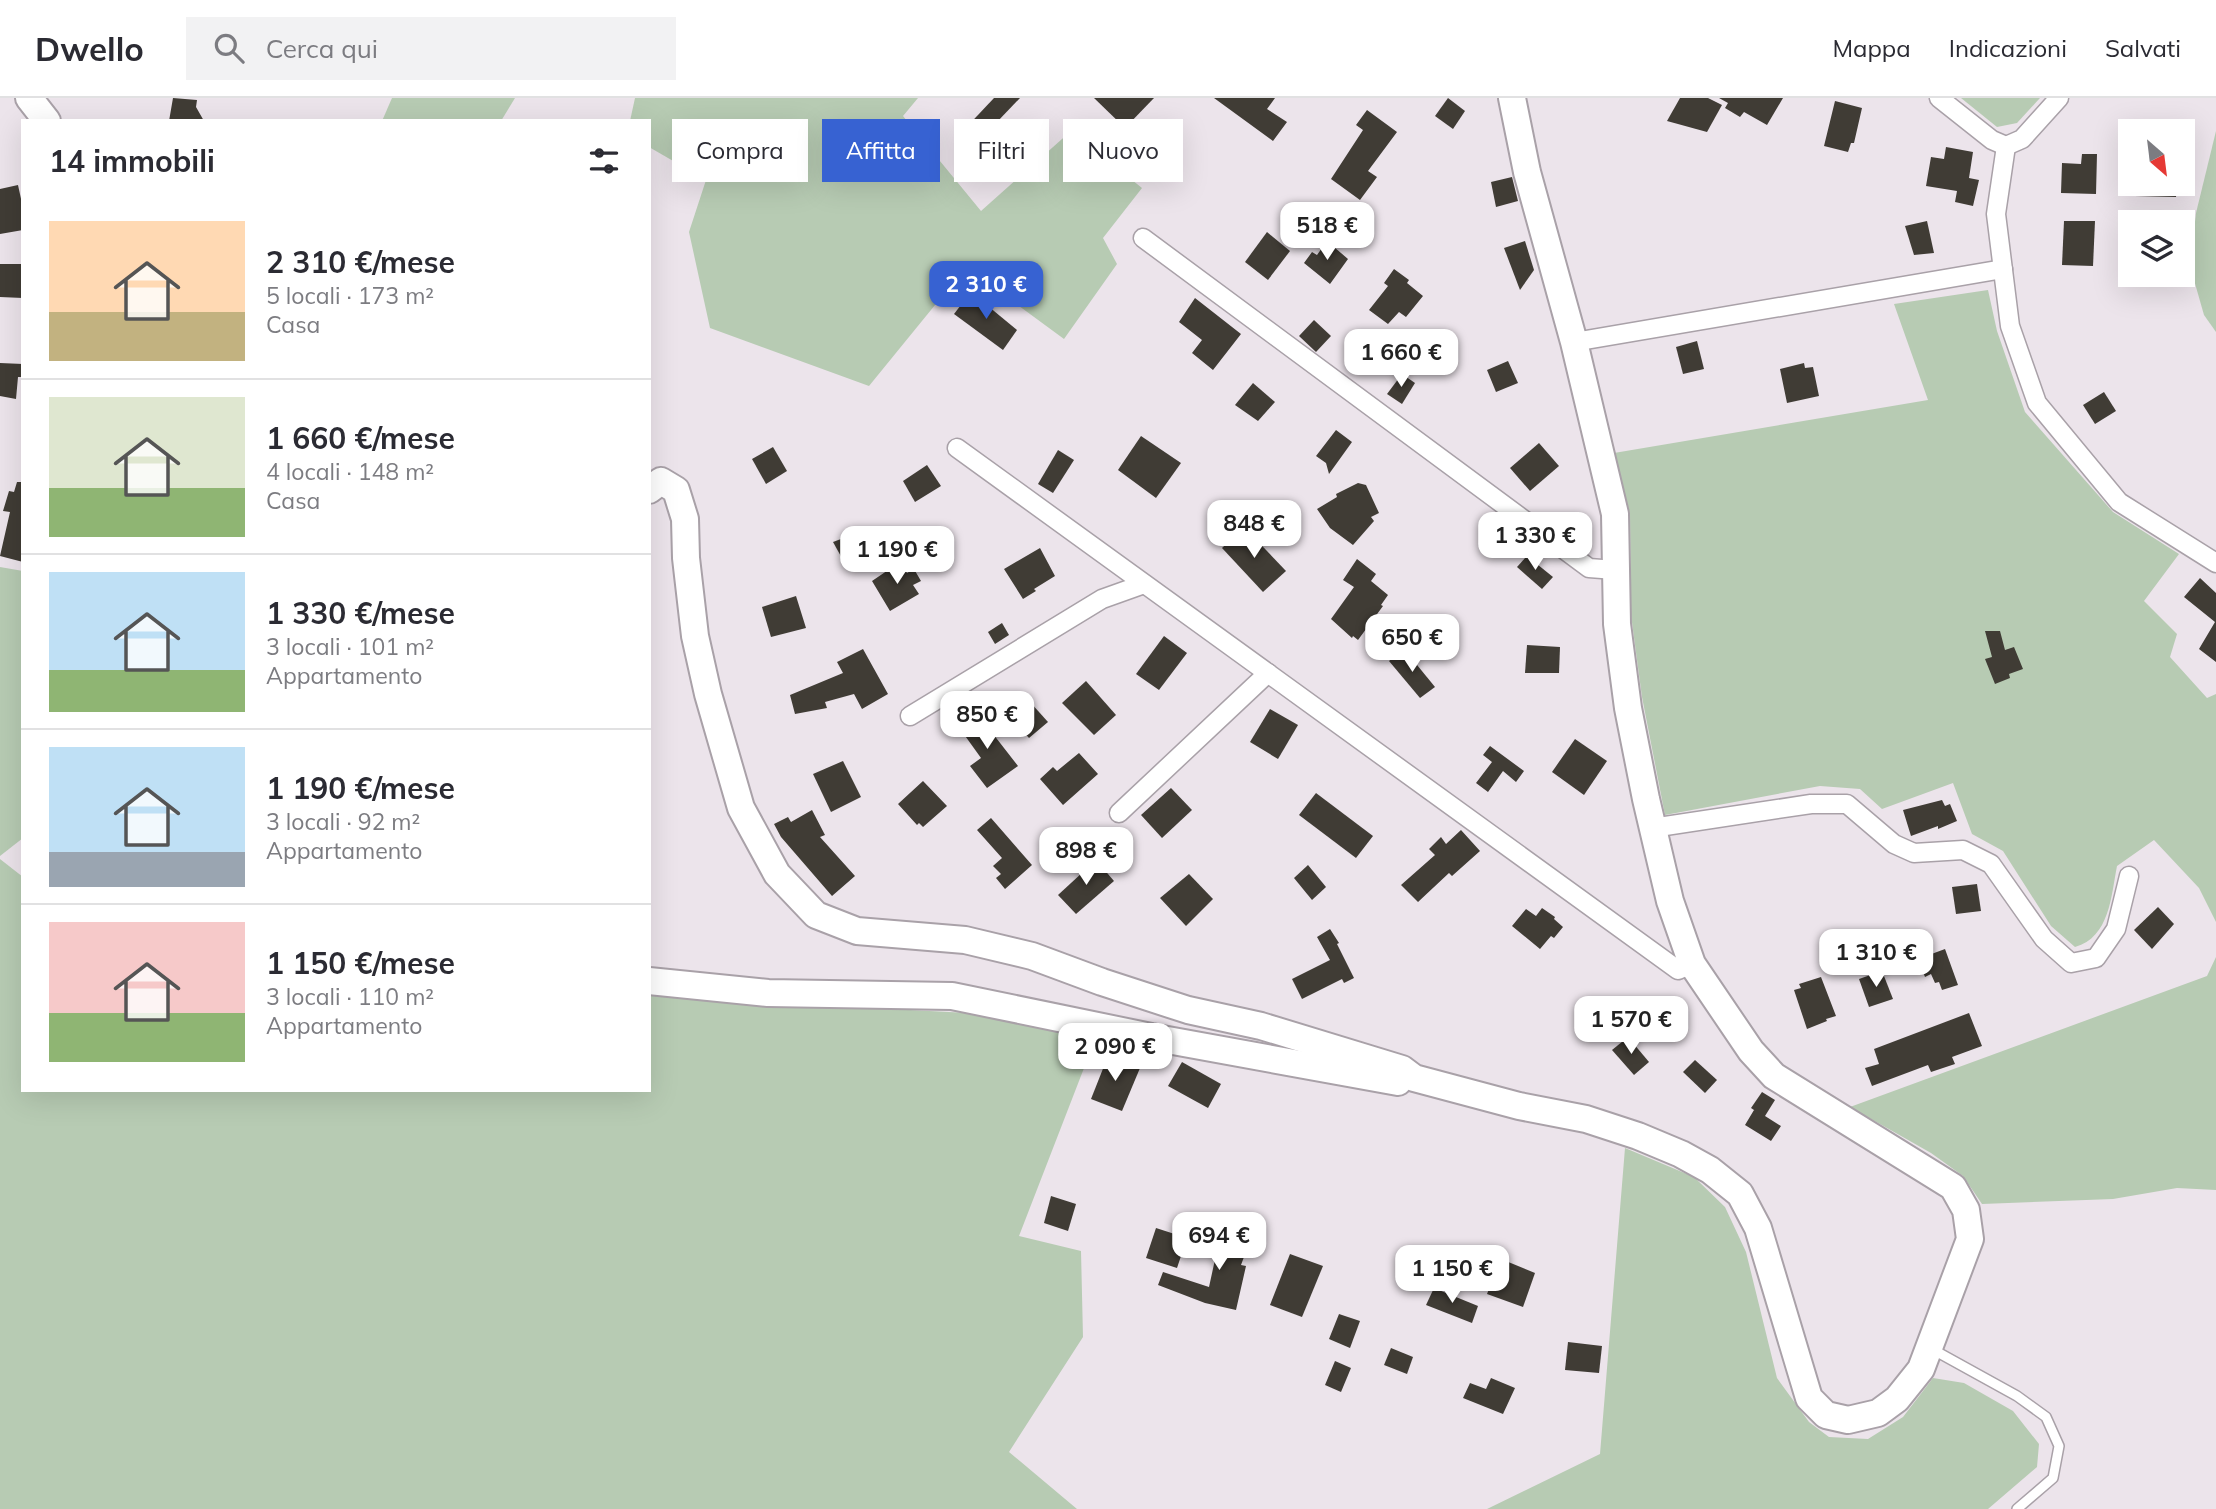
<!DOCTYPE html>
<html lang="it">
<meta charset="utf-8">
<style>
:root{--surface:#fff;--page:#f2f2f3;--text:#2b2b33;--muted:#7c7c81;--line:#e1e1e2;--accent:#3762d2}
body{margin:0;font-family:Mulish,sans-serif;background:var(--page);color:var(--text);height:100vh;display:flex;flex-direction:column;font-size:26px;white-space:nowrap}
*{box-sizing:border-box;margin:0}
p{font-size:23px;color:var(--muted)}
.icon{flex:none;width:38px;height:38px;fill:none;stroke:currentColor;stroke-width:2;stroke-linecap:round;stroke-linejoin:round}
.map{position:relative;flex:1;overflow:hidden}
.details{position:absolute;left:21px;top:21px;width:630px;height:973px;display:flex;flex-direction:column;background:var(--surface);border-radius:0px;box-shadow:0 7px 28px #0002}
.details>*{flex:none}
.top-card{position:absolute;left:672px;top:21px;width:665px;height:63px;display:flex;gap:14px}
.needle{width:46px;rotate:152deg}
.controls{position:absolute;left:2118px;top:21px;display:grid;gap:14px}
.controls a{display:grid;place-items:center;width:77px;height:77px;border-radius:0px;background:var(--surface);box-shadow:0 7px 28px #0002;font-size:35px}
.price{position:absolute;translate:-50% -60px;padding:0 16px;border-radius:14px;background:#fff;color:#222;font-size:23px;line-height:46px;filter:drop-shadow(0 2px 4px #0008)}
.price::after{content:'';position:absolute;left:50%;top:42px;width:21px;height:16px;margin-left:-10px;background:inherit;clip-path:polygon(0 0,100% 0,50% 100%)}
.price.on{background:var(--accent);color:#fff}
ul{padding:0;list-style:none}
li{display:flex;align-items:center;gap:21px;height:175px;padding:0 28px}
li+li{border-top:2px solid var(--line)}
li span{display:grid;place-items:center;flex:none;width:196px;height:140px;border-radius:0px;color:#555}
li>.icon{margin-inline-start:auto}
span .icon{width:84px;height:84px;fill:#fffc;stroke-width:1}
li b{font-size:30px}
h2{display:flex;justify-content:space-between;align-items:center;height:84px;padding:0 28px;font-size:30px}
.tag{padding:0 24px;border-radius:0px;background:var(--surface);box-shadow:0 7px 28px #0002;font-size:24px;line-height:63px}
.tag.on{background:var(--accent);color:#fff}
header{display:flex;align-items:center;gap:42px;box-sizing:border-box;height:98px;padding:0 35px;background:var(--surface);border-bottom:2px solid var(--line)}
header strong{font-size:33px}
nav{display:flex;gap:38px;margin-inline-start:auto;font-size:24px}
.search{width:490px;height:63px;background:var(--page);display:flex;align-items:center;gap:18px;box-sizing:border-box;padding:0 24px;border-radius:0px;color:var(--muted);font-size:26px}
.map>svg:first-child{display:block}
</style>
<header>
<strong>Dwello</strong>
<div class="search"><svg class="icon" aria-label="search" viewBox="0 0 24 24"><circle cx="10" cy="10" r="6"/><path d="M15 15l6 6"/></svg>Cerca qui</div>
<nav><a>Mappa</a><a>Indicazioni</a><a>Salvati</a></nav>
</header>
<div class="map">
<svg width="2216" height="1411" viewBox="0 0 2216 1411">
<rect width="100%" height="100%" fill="#ece4eb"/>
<g fill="#b7cbb3">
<path d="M392,0h123l-14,23h-119z"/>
<path d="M635,0h283l-15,18 78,95 90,-80 71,57 -39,50 14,26 -53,75 -98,-72 -97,119 -159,-58 -21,-96 17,-52 -57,-33v-26h-19z"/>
<path d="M1961,0h79l-23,25 -20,4z"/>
<path d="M2216,33v201l-12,-17 -14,-49 6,-53z"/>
<path d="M1988,192l9,41 28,81 88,100 66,42 -35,47 33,33 -7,23 37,41 9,-4v228l-17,-34 -45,-48 -37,26c-6,30 -7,71 -42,81l-24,-21 -48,-75 -31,-17 -19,-51 -71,26 -22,-20 -40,-3 -155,29 -23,-118 -11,-82 -1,-101 -16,-61 314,-53 -34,-96z"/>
<path d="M0,469l23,4v267l-23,18z"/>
<path d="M0,761l23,18v213h626v-96l107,8 212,11 118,21 5,16 -72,186 62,15 2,86 -74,115 68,57h-1077z"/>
<path d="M2216,859v233l-39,-2 -64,11 -131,5 -19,-28 -32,-23 -81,-46 357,-131z"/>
<path d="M1625,1050l69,29 31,30 21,45 31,126 32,44 20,15 39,2 35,-22 30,-39 31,5 49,28 26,33 -2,23 -49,42h-501l113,-55z"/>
</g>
<g fill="#403c35">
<path d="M173,0l24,2 -1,7 8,14h-35z"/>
<path d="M994,0h26l-46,48 -13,-13z"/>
<path d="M1094,0h60l-29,30z"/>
<path d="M1214,0h61l-8,11 20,13 -14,19z"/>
<path d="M1448,0l17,13 -12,18 -18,-13z"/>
<path d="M1680,0h28l14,7 -15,27 -40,-11z"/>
<path d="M1719,0h64l-16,27 -23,-13 -4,5 -15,-9 3,-5z"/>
<path d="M1835,3l27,7 -8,35h-3l-3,9 -24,-6z"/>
<path d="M1367,12l30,22 -29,39 9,6 -17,23 -29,-21 32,-49 -7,-5z"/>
<path d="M1946,49l27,5 -4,26 10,2 -6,26 -18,-4 2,-11 -31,-5 5,-29 13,2z"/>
<path d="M2082,56h15l-1,40 -35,-1 1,-30 19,1z"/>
<path d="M1512,79l6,24 -22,6 -5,-25z"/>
<path d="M2135,86h42l-1,13 -41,-1z"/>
<path d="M18,87l5,23v22l-23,4v-45z"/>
<path d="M1927,123l7,32 -20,2 -9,-29z"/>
<path d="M2064,123h31l-2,45 -31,-1z"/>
<path d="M1267,134l23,19 -22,29 -23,-18z"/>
<path d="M1327,143l21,18 -18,25 -26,-21 8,-11 5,3z"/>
<path d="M1525,143l9,29 -14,20 -16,-42z"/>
<path d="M0,166h23v34l-23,-1z"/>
<path d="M1394,171l15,11 -2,3 16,13 -17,21 -7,-5 -11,12 -19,-14 19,-24 -4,-3z"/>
<path d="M971,194l46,38 -14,20 -49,-36z"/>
<path d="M1195,200l46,36 -28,36 -21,-17 10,-13 -23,-18z"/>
<path d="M1314,222l17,16 -15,16 -17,-16z"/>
<path d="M1697,243l7,28 -21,5 -7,-27z"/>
<path d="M1508,263l10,22 -22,9 -9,-22z"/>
<path d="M0,265l23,1v13h-5l-2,22 -16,-3z"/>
<path d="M1804,265l1,5 8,-1 6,29 -32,7 -7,-34z"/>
<path d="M1402,276l13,9 -13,21 -15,-10z"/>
<path d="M1253,285l22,19 -17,19 -23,-16z"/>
<path d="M2104,294l12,19 -21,13 -12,-19z"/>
<path d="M1336,332l16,12 -23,32 -3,-11 -10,-7z"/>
<path d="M1141,338l40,27 -25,35 -38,-28z"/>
<path d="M1539,345l20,23 -29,25 -20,-23z"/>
<path d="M773,349l14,24 -21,13 -14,-25z"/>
<path d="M1058,352l16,10 -21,33 -15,-9z"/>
<path d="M927,367l14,21 -26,16 -12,-21z"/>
<path d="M17,384h6v80l-23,-6 10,-44 -7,-1 6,-20 5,1z"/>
<path d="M1358,385l8,2 13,28 -8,4 3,4 -21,24 -23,-17 -13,-19 20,-12 -1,-3z"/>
<path d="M1244,429l42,44 -23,21 -41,-44z"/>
<path d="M849,438l10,15 -16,9 -10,-18z"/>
<path d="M1040,450l15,28 -21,13 2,2 -13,8 -19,-30z"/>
<path d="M1527,458l26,21 -11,12 -25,-22z"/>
<path d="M1357,461l19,15 -5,7 17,14 -7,10 2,1 -25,34 -5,-4 -1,2 -21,-19 23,-32 -11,-7z"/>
<path d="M900,464l7,11 7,-4 7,12 -8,4 6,9 -29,17 -18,-30z"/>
<path d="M2200,480l16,15v69l-17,-13 16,-27 -31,-25z"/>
<path d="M796,498l10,32 -35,9 -9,-30z"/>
<path d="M1002,525l7,12 -14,9 -7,-12z"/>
<path d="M1985,533h15l5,19 9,-3 9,22 -14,5 1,4 -15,6 -10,-25 7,-2z"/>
<path d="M1164,538l23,17 -28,37 -23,-16z"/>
<path d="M1527,547l33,2 -1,26h-34z"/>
<path d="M863,551l25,45 -26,15 -8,-15 -29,8 2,6 -32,6 -5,-19 53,-22 -6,-11z"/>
<path d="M1404,551l31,38 -15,11 -31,-37z"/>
<path d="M1086,583l30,34 -22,20 -32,-32z"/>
<path d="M1021,594l27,30 -19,16 -26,-30z"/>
<path d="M1270,611l28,16 -20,34 -28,-17z"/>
<path d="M976,614l42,54 -31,22 -17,-22 11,-8 -23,-32z"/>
<path d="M1575,641l32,22 -23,34 -32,-23z"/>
<path d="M1490,648l34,25 -8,11 -13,-11 -15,21 -12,-9 16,-21 -9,-7z"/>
<path d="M1079,655l19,21 -35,31 -23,-26 13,-12 4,4z"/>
<path d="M843,663l18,36 -30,15 -18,-38z"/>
<path d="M923,683l24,25 -24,21 -4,-4 -2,2 -19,-21z"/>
<path d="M1171,690l21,22 -30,28 -21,-23z"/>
<path d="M1316,695l57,43 -17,22 -57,-43z"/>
<path d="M1942,702l3,6 5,-2 7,17 -19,8v-3l-27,10 -8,-26z"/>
<path d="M812,712l13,25 -5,2 35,39 -23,20 -51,-59 -7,-13 14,-7 3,5z"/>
<path d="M991,720l41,47 -27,24 -9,-11 5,-4 -8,-8 9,-8 -25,-28z"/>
<path d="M1461,732l19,21 -28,25 -3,-3 -31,29 -17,-17 34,-30 -6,-6 12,-12 5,7z"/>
<path d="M1096,762l18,21 -38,33 -18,-19z"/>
<path d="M1308,767l18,22 -14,13 -18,-22z"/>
<path d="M1189,776l24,25 -27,27 -26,-28z"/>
<path d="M1977,786l4,27 -25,3 -4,-27z"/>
<path d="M2158,809l16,17 -22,25 -18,-19z"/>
<path d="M1542,810l13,9 -1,2 9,8 -9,11 -3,-2 -11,13 -28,-23 14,-17 10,7z"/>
<path d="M1330,831l9,14 -2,1 17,34 -10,5 -2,-4 -40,20 -10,-20 38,-19 -13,-23z"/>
<path d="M1945,851l13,36 -16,5 -3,-8 -4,1 -4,-9 -6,3 -7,-18z"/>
<path d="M1882,873l11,28 -24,8 -10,-28z"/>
<path d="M1821,879l15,39 -10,3 1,2 -20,8 -13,-39 7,-2 -2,-4z"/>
<path d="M1969,915l13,33 -30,11 3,7 -24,8 -3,-7 -56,21 -7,-18 14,-4 -5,-15z"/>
<path d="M1628,939l21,25 -15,13 -22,-25z"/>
<path d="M1108,958l32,12 -18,43 -31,-12z"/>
<path d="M1695,962l22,20 -12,13 -22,-21z"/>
<path d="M1182,964l39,22 -13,24 -40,-22z"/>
<path d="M1762,994l13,8 -10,16 16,10 -10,15 -26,-16 9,-15 3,2 -6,-4z"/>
<path d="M1051,1098l25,8 -8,27 -24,-8z"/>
<path d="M1230,1122l24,10 -13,35 5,1 -10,44 -31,-7 -47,-18 5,-13 46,15 7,-32z"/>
<path d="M1156,1130l31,10 -10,30 -31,-10z"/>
<path d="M1290,1156l33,12 -21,51 -32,-12z"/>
<path d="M1501,1161l34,14 -12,34 -36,-13z"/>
<path d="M1434,1190l44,18 -6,17 -46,-18z"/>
<path d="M1339,1216l21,7 -10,27 -21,-9z"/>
<path d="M1568,1244l34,4 -3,27 -34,-3z"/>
<path d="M1391,1250l22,9 -6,17 -23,-9z"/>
<path d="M1335,1263l16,7 -10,24 -16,-7z"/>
<path d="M1491,1280l24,10 -12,26 -40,-16 7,-15 16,6z"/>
</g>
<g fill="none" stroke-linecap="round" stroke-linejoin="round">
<defs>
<path id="lane" d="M1930,1250l87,48 29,21 13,29 -6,32 -36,31"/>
<g id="street">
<path d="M1939,0l53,42 14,6 16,-7 37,-41"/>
<path d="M2006,48l-10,68 14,112 27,77 82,99 97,61"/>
<path d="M1143,140l446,330 26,2"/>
<path d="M1574,244l429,-73"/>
<path d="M957,350l721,522 14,-6"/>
<path d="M910,618l192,-117 42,-15"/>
<path d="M1119,715l149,-140"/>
<path d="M1652,730l159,-24h36l47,40 20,9 49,-3 28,14 53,75 27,24 25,-5 20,-29 13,-53"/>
</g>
<g id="secondary">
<path d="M29,0l18,23"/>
<path d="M649,392l12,-9 15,9 9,29 1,39 9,78 13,58 33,114 36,66 39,41 41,16 108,9 67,16 70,26 86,28 73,16 141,43 12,9 105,28 67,13 52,17 43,18 29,16 30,24 18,34 51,170 17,17 22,5 30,-7 19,-14 24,-30 49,-130 -4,-29 -13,-23 -179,-111 -23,-25 -59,-87 -22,-63 -24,-102 -18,-91 -11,-84 -2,-110 -41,-172 -47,-170 -15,-74"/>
<path d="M649,883l119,12 184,3 199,41 247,45"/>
</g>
</defs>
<use href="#lane" stroke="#a9a1a8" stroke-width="12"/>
<use href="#street" stroke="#a9a1a8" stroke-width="21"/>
<use href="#secondary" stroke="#a9a1a8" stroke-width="30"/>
<use href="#lane" stroke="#fff" stroke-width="9"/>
<use href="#street" stroke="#fff" stroke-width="18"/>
<use href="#secondary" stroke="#fff" stroke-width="26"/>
</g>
</svg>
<div class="controls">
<a><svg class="needle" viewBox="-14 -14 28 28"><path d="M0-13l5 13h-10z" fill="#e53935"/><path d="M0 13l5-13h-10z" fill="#7c7c81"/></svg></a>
<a><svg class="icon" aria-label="layers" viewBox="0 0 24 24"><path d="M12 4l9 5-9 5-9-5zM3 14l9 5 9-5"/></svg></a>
</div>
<b class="price" style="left:1327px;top:164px">518 €</b>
<b class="price on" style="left:986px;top:223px">2 310 €</b>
<b class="price" style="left:1401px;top:291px">1 660 €</b>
<b class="price" style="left:1254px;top:462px">848 €</b>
<b class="price" style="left:1535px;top:474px">1 330 €</b>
<b class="price" style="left:897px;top:488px">1 190 €</b>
<b class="price" style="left:1412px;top:576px">650 €</b>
<b class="price" style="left:987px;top:653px">850 €</b>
<b class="price" style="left:1086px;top:789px">898 €</b>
<b class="price" style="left:1876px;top:891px">1 310 €</b>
<b class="price" style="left:1631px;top:958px">1 570 €</b>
<b class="price" style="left:1115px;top:985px">2 090 €</b>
<b class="price" style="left:1219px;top:1174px">694 €</b>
<b class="price" style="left:1452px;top:1207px">1 150 €</b>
<div class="top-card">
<a class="tag">Compra</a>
<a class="tag on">Affitta</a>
<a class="tag">Filtri</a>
<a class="tag">Nuovo</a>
</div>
<section class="details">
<h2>14 immobili<svg class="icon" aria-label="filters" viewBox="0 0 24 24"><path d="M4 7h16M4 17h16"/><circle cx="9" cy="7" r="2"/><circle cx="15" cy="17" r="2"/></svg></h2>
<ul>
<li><span style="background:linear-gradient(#ffd9b3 65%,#c2b280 0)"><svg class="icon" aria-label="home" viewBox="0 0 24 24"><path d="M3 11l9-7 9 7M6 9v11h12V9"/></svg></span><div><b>2 310 €/mese</b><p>5 locali · 173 m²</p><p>Casa</p></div></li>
<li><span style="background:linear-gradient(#dfe7d0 65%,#8fb573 0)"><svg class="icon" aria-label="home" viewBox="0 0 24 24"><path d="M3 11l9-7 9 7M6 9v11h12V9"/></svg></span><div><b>1 660 €/mese</b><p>4 locali · 148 m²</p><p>Casa</p></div></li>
<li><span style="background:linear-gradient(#bfe0f5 70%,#8fb573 0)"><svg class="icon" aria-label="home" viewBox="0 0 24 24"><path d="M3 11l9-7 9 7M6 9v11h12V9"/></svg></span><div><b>1 330 €/mese</b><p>3 locali · 101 m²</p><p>Appartamento</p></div></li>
<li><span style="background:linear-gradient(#bfe0f5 75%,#9aa5b1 0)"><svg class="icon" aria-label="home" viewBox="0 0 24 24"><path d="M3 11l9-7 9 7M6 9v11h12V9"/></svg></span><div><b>1 190 €/mese</b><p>3 locali · 92 m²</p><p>Appartamento</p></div></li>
<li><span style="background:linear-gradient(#f6c9c9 65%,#8fb573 0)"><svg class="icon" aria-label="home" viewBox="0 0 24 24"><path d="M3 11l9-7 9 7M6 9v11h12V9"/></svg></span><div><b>1 150 €/mese</b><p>3 locali · 110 m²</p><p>Appartamento</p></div></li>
</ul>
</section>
</div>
